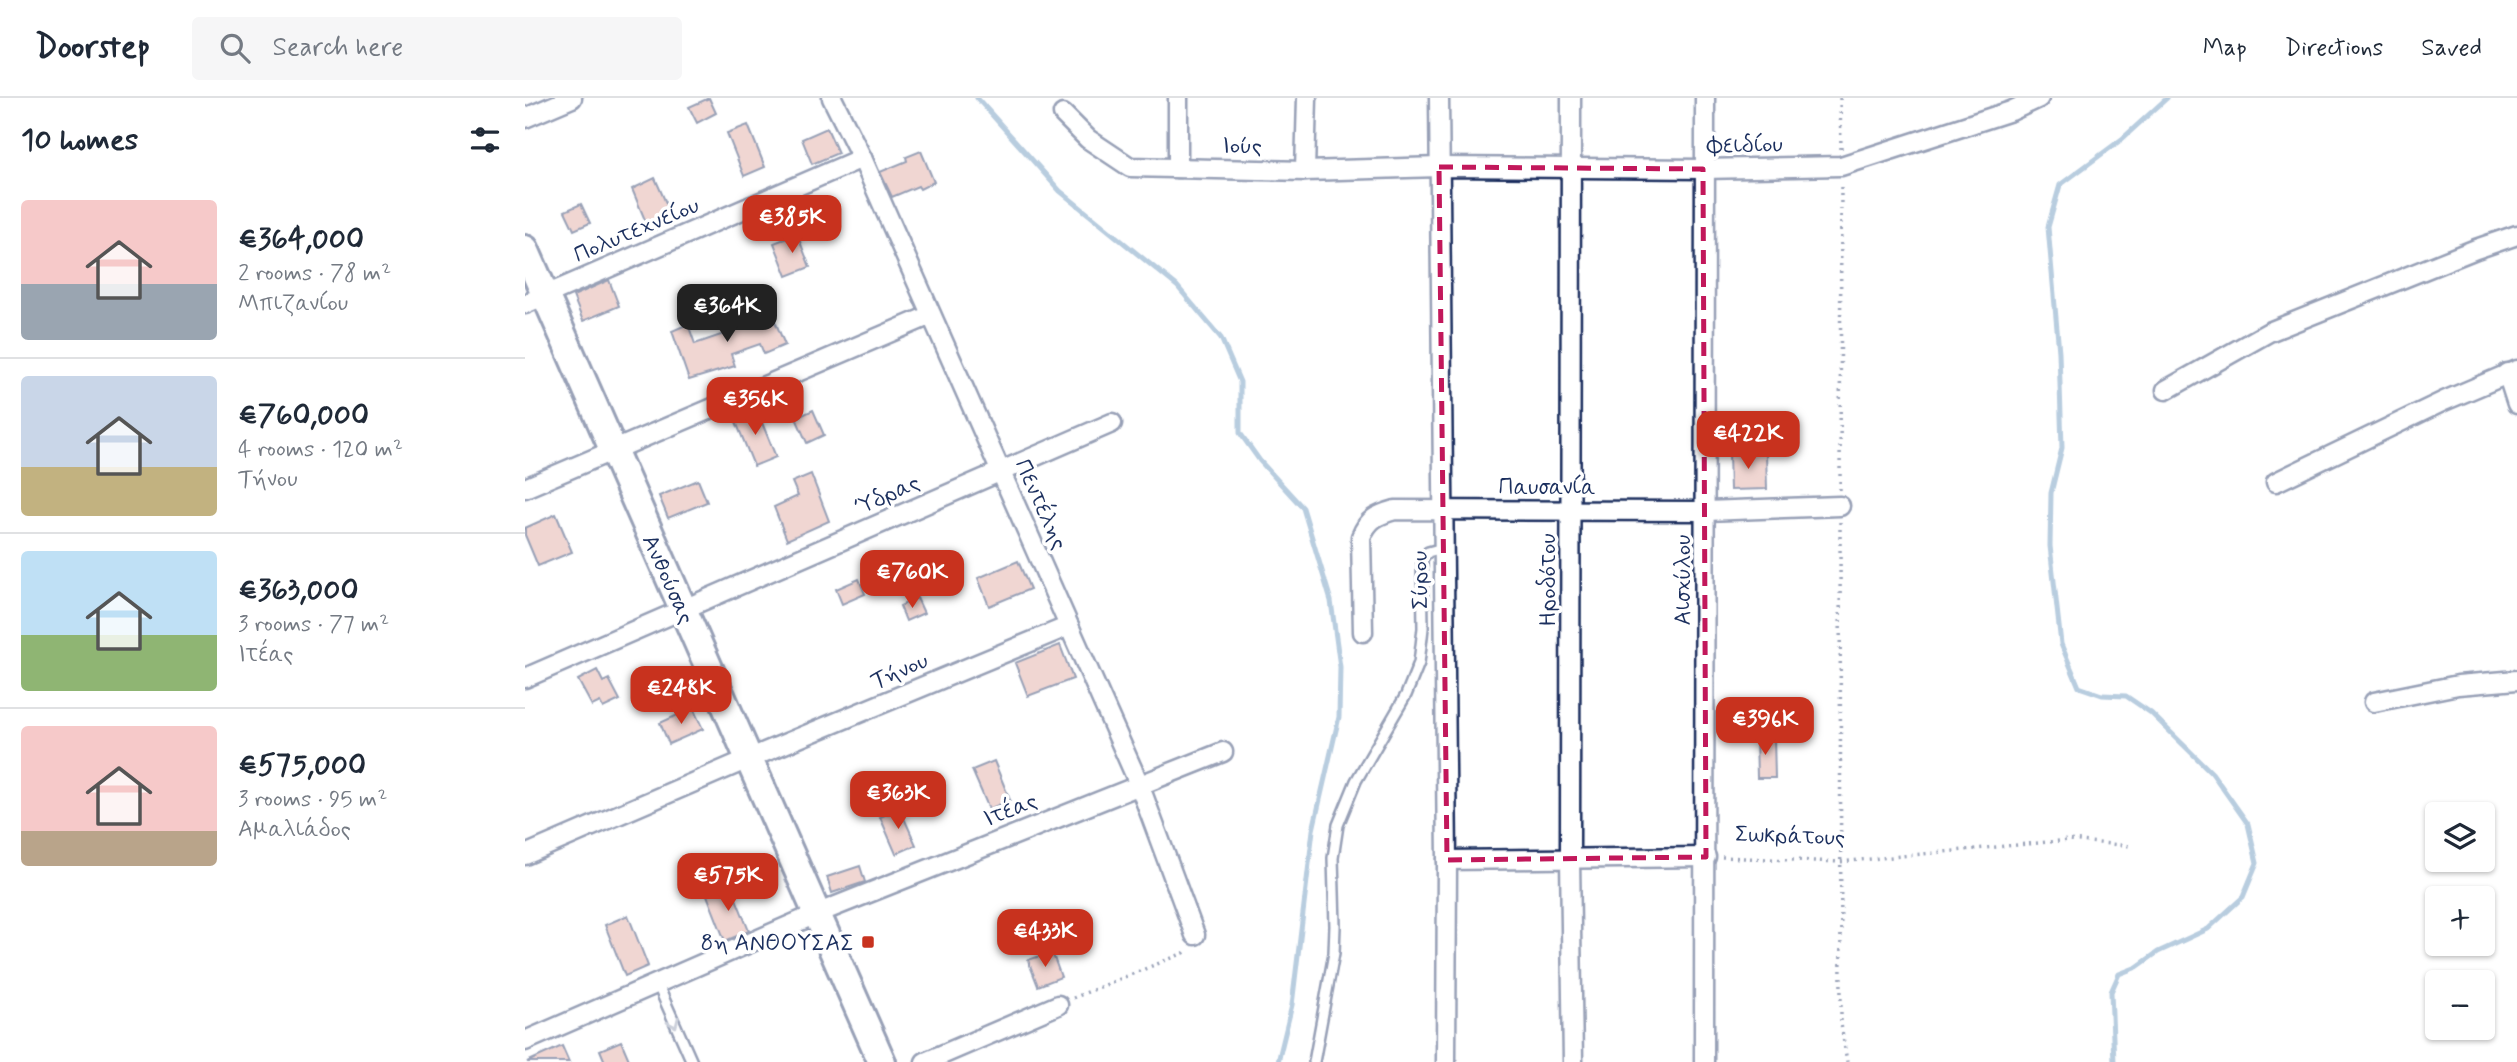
<!DOCTYPE html>
<meta charset="utf-8">
<style>
:root{--surface:#fff;--page:#f6f6f7;--text:#1f2937;--muted:#747a83;--line:#e0e1e3;--accent:#c8321e}
body{margin:0;font-family:Mynerve,sans-serif;background:var(--page);color:var(--text);height:100vh;display:flex;flex-direction:column;font-size:26px;white-space:nowrap}
*{box-sizing:border-box;margin:0}
p{font-size:23px;color:var(--muted)}
.icon{flex:none;width:38px;height:38px;fill:none;stroke:currentColor;stroke-width:2;stroke-linecap:round;stroke-linejoin:round}
.map{position:relative;flex:1;overflow:hidden}
.panel{display:flex;flex-direction:column;background:var(--surface);width:525px}
.panel>*{flex:none}
.controls{position:absolute;left:1900px;top:704px;display:grid;gap:14px}
.controls a{display:grid;place-items:center;width:70px;height:70px;border-radius:7px;background:var(--surface);box-shadow:0 2px 5px #0004;font-size:35px}
.price{position:absolute;translate:-50% -60px;padding:0 16px;border-radius:14px;background:var(--accent);color:#fff;font-size:23px;line-height:46px;filter:drop-shadow(0 2px 4px #0008)}
.price::after{content:'';position:absolute;left:50%;top:42px;width:21px;height:16px;margin-left:-10px;background:inherit;clip-path:polygon(0 0,100% 0,50% 100%)}
.price.selected{background:#222;color:#fff}
ul{padding:0;list-style:none}
li{display:flex;align-items:center;gap:21px;height:175px;padding:0 21px}
li+li{border-top:2px solid var(--line)}
li span{display:grid;place-items:center;flex:none;width:196px;height:140px;border-radius:7px;color:#555}
li>.icon{margin-inline-start:auto}
span .icon{width:84px;height:84px;fill:#fffc;stroke-width:1}
li b{font-size:30px}
h2{display:flex;justify-content:space-between;align-items:center;height:84px;padding:0 21px;font-size:30px}
header{display:flex;align-items:center;gap:42px;box-sizing:border-box;height:98px;padding:0 35px;background:var(--surface);border-bottom:2px solid var(--line)}
header strong{font-size:33px}
nav{display:flex;gap:38px;margin-inline-start:auto;font-size:24px}
.search{width:490px;height:63px;background:var(--page);display:flex;align-items:center;gap:18px;box-sizing:border-box;padding:0 24px;border-radius:7px;color:var(--muted);font-size:26px}
main{display:flex;flex:1;min-height:0}
.map>svg:first-child{display:block}
</style>
<header>
<strong>Doorstep</strong>
<div class="search"><svg class="icon" aria-label="search" viewBox="0 0 24 24"><circle cx="10" cy="10" r="6"/><path d="M15 15l6 6"/></svg>Search here</div>
<nav><a>Map</a><a>Directions</a><a>Saved</a></nav>
</header>
<main>
<section class="panel">
<h2>10 homes<svg class="icon" aria-label="filters" viewBox="0 0 24 24"><path d="M4 7h16M4 17h16"/><circle cx="9" cy="7" r="2"/><circle cx="15" cy="17" r="2"/></svg></h2>
<ul>
<li><span style="background:linear-gradient(#f6c9c9 60%,#9aa5b1 0)"><svg class="icon" aria-label="home" viewBox="0 0 24 24"><path d="M3 11l9-7 9 7M6 9v11h12V9"/></svg></span><div><b>€364,000</b><p>2 rooms · 78 m²</p><p>Μπιζανίου</p></div></li>
<li><span style="background:linear-gradient(#c9d6e8 65%,#c2b280 0)"><svg class="icon" aria-label="home" viewBox="0 0 24 24"><path d="M3 11l9-7 9 7M6 9v11h12V9"/></svg></span><div><b>€760,000</b><p>4 rooms · 120 m²</p><p>Τήνου</p></div></li>
<li><span style="background:linear-gradient(#bfe0f5 60%,#8fb573 0)"><svg class="icon" aria-label="home" viewBox="0 0 24 24"><path d="M3 11l9-7 9 7M6 9v11h12V9"/></svg></span><div><b>€363,000</b><p>3 rooms · 77 m²</p><p>Ιτέας</p></div></li>
<li><span style="background:linear-gradient(#f6c9c9 75%,#b9a48a 0)"><svg class="icon" aria-label="home" viewBox="0 0 24 24"><path d="M3 11l9-7 9 7M6 9v11h12V9"/></svg></span><div><b>€575,000</b><p>3 rooms · 95 m²</p><p>Αμαλιάδος</p></div></li>
</ul>
</section>
<div class="map">
<svg width="1992" height="964" viewBox="0 0 1992 964">
<rect width="100%" height="100%" fill="#fff"/>
<filter id="ink" filterUnits="userSpaceOnUse"><feTurbulence type="fractalNoise" baseFrequency=".0143" numOctaves="2"/><feDisplacementMap in="SourceGraphic" scale="14" xChannelSelector="R" yChannelSelector="G"/><feConvolveMatrix kernelMatrix="1 2 1 2 8 2 1 2 1" color-interpolation-filters="sRGB"/></filter>
<g filter="url(#ink)">
<g fill="none" stroke-linecap="round" stroke-linejoin="round">
<g stroke="#6390b8" stroke-width="5">
<path d="M452,0l83,93 117,95 44,52 19,44v51l20,28 43,47 28,93 9,66 -1,50 -26,113 -21,175 -14,57"/>
<path d="M1589,964l-3,-70 8,-18 18,-7 21,-15 50,-23 35,-32 14,-34 -9,-39 -36,-51 -61,-60 -25,-17 -24,-1 -23,-8 -18,-43 -11,-98 1,-53 11,-45 -3,-96 -11,-125 12,-42 62,-46 45,-41"/>
</g>
</g>
<g fill="#dea49c" stroke="#1b2f5e" stroke-width="2">
<path d="M184,0l7,15 -19,10 -8,-16z"/>
<path d="M223,27l17,42 -21,9 -17,-43z"/>
<path d="M302,30l11,25 -26,11 -10,-25z"/>
<path d="M396,53l13,31 -14,7 -2,-3 -26,11 -12,-25 27,-11 -1,-4z"/>
<path d="M130,80l19,43 -24,11 -18,-43z"/>
<path d="M56,106l9,19 -16,7 -9,-19z"/>
<path d="M272,136l13,33 -23,9 -13,-33z"/>
<path d="M84,182l10,26 -36,15 -10,-25z"/>
<path d="M245,211l15,36 -21,9 -4,-10 -29,10 4,12 -46,14 -17,-49 16,-7 7,20 32,-11 -2,-6z"/>
<path d="M231,310l20,49 -22,9 -20,-49z"/>
<path d="M288,312l11,25 -17,8 -11,-25z"/>
<path d="M1241,354l1,37 -37,1 -1,-37z"/>
<path d="M286,376l18,47 -42,19 -13,-33 24,-11 -6,-14z"/>
<path d="M173,382l9,22 -39,16 -9,-22z"/>
<path d="M31,416l16,38 -34,14 -13,-31v-7z"/>
<path d="M493,463l12,28 -41,17 -11,-28z"/>
<path d="M334,481l6,15 -23,10 -6,-15z"/>
<path d="M392,500l7,15 -18,8 -6,-15z"/>
<path d="M535,547l13,34 -45,17 -13,-33z"/>
<path d="M72,572l6,12 6,-3 11,21 -17,8 -3,-6 -8,4 -14,-26z"/>
<path d="M168,610l10,21 -34,15 -9,-21z"/>
<path d="M1231,638h18l1,42h-18z"/>
<path d="M469,663l16,39 -21,9 -17,-39z"/>
<path d="M375,711l16,36 -20,9 -16,-37z"/>
<path d="M335,768l5,16 -33,11 -5,-16z"/>
<path d="M206,788l18,45 -24,10 -18,-46z"/>
<path d="M103,817l20,51 -23,10 -20,-51z"/>
<path d="M527,854l9,25 -23,9 -10,-26z"/>
<path d="M96,943l9,21h-25l-5,-12z"/>
<path d="M37,948l7,16h-42z"/>
</g>
<g fill="none" stroke-linecap="round" stroke-linejoin="round">
<defs>
<g id="lane">
<path d="M132,885l35,79"/>
<path d="M789,964l20,-109 1,-27 -2,-68 5,-33 18,-44 50,-86 13,-32 4,-35 -1,-68 6,-8 15,-4"/>
</g>
<g id="street">
<path d="M307,0l30,60 277,626 56,151"/>
<path d="M914,0l8,762 -1,202"/>
<path d="M1046,0l-1,761 3,203"/>
<path d="M538,16l25,25 42,28 175,4 134,-4 264,2 138,-3 170,-55 28,-13"/>
<path d="M0,20l47,-20"/>
<path d="M653,70v-70"/>
<path d="M780,73l2,-73"/>
<path d="M0,206l337,-146"/>
<path d="M1982,275l10,31"/>
<path d="M1641,292l103,-58 207,-83 41,-14"/>
<path d="M1751,384l168,-81 73,-31"/>
<path d="M0,390l406,-173"/>
<path d="M838,534l-2,-95c7,-18 16,-22 34,-27l311,1 134,-5"/>
<path d="M0,580l587,-255"/>
<path d="M1849,604l84,-17 59,-5"/>
<path d="M0,757l223,-96 321,-133"/>
<path d="M922,762l259,-3"/>
<path d="M0,943l291,-127 407,-162"/>
<path d="M400,964l133,-57"/>
<path d="M1179,964l1,-964"/>
</g>
<path id="secondary" d="M0,151l357,813"/>
</defs>
<use href="#lane" stroke="#1b2f5e" stroke-width="14"/>
<use href="#street" stroke="#1b2f5e" stroke-width="23"/>
<use href="#secondary" stroke="#1b2f5e" stroke-width="32"/>
<g stroke="#1b2f5e" stroke-width="3.5" stroke-dasharray="2 5" stroke-linecap="butt">
<path d="M1315,0l1,52"/>
<path d="M1315,392l1,-307"/>
<path d="M1315,424l1,502 6,38"/>
<path d="M1197,759l117,5 230,-22 61,6"/>
<path d="M548,900l111,-45 4,-4"/>
</g>
<use href="#lane" stroke="#fff" stroke-width="9"/>
<use href="#street" stroke="#fff" stroke-width="18"/>
<use href="#secondary" stroke="#fff" stroke-width="26"/>
</g>
<defs><path id="oneway-chevron" d="M-2-3.5L2.5 0L-2 3.5" fill="none" stroke-width="1.6" stroke-linecap="round" stroke-linejoin="round" transform="scale(1.75)"/></defs>
<use stroke="#8d97ae" href="#oneway-chevron" transform="translate(149 925) rotate(66)"/>
</g>
<path d="M0 0H1992V964H0ZM914,69l264,2 3,688 -259,3z" fill="#fff" fill-opacity=".55" fill-rule="evenodd"/>
<path fill="none" stroke="#c2185b" stroke-width="5" stroke-dasharray="14 9" stroke-linejoin="round" d="M914,69l264,2 3,688 -259,3z"/>
<rect fill="#c8321e" stroke="#fff" stroke-width="2.5" x="336" y="837" width="14" height="14" rx="3.5"/>
<g text-anchor="middle" stroke-width="7" stroke-linejoin="round" paint-order="stroke">
<g font-size="23" fill="#1b2f5e" stroke="#fff">
<text transform="translate(1220 46) rotate(-1)" y="8">Φειδίου</text>
<text transform="translate(717 47) rotate(1)" y="8">Ιούς</text>
<text transform="translate(111 131) rotate(-23)" y="8">Πολυτεχνείου</text>
<text x="1022" y="396">Παυσανία</text>
<text transform="translate(362 396) rotate(-24)" y="8">Ύδρας</text>
<text transform="translate(517 406) rotate(66)" y="8">Πεντέλης</text>
<text transform="translate(144 481) rotate(66)" y="8">Ανθούσας</text>
<text transform="translate(894 482) rotate(-91)" y="8">Σύρου</text>
<text transform="translate(1022 482) rotate(-90)" y="8">Ηροδότου</text>
<text transform="translate(1157 482) rotate(-90)" y="8">Αισχύλου</text>
<text transform="translate(374 572) rotate(-23)" y="8">Τήνου</text>
<text transform="translate(485 711) rotate(-22)" y="8">Ιτέας</text>
<text transform="translate(1265 737) rotate(2)" y="8">Σωκράτους</text>
</g>
<g font-size="23" fill="#1b2f5e" stroke="#fff" text-anchor="end">
<text x="329" y="852">8η ΑΝΘΟΥΣΑΣ</text>
</g>
</g>
</svg>
<div class="controls">
<a><svg class="icon" aria-label="layers" viewBox="0 0 24 24"><path d="M12 4l9 5-9 5-9-5zM3 14l9 5 9-5"/></svg></a>
<a>+</a>
<a>−</a>
</div>
<b class="price" style="left:267px;top:157px">€385K</b>
<b class="price selected" style="left:202px;top:246px">€364K</b>
<b class="price" style="left:230px;top:339px">€356K</b>
<b class="price" style="left:1223px;top:373px">€422K</b>
<b class="price" style="left:387px;top:512px">€760K</b>
<b class="price" style="left:156px;top:628px">€248K</b>
<b class="price" style="left:1240px;top:659px">€396K</b>
<b class="price" style="left:373px;top:733px">€363K</b>
<b class="price" style="left:203px;top:815px">€575K</b>
<b class="price" style="left:520px;top:871px">€433K</b>
</div>
</main>
